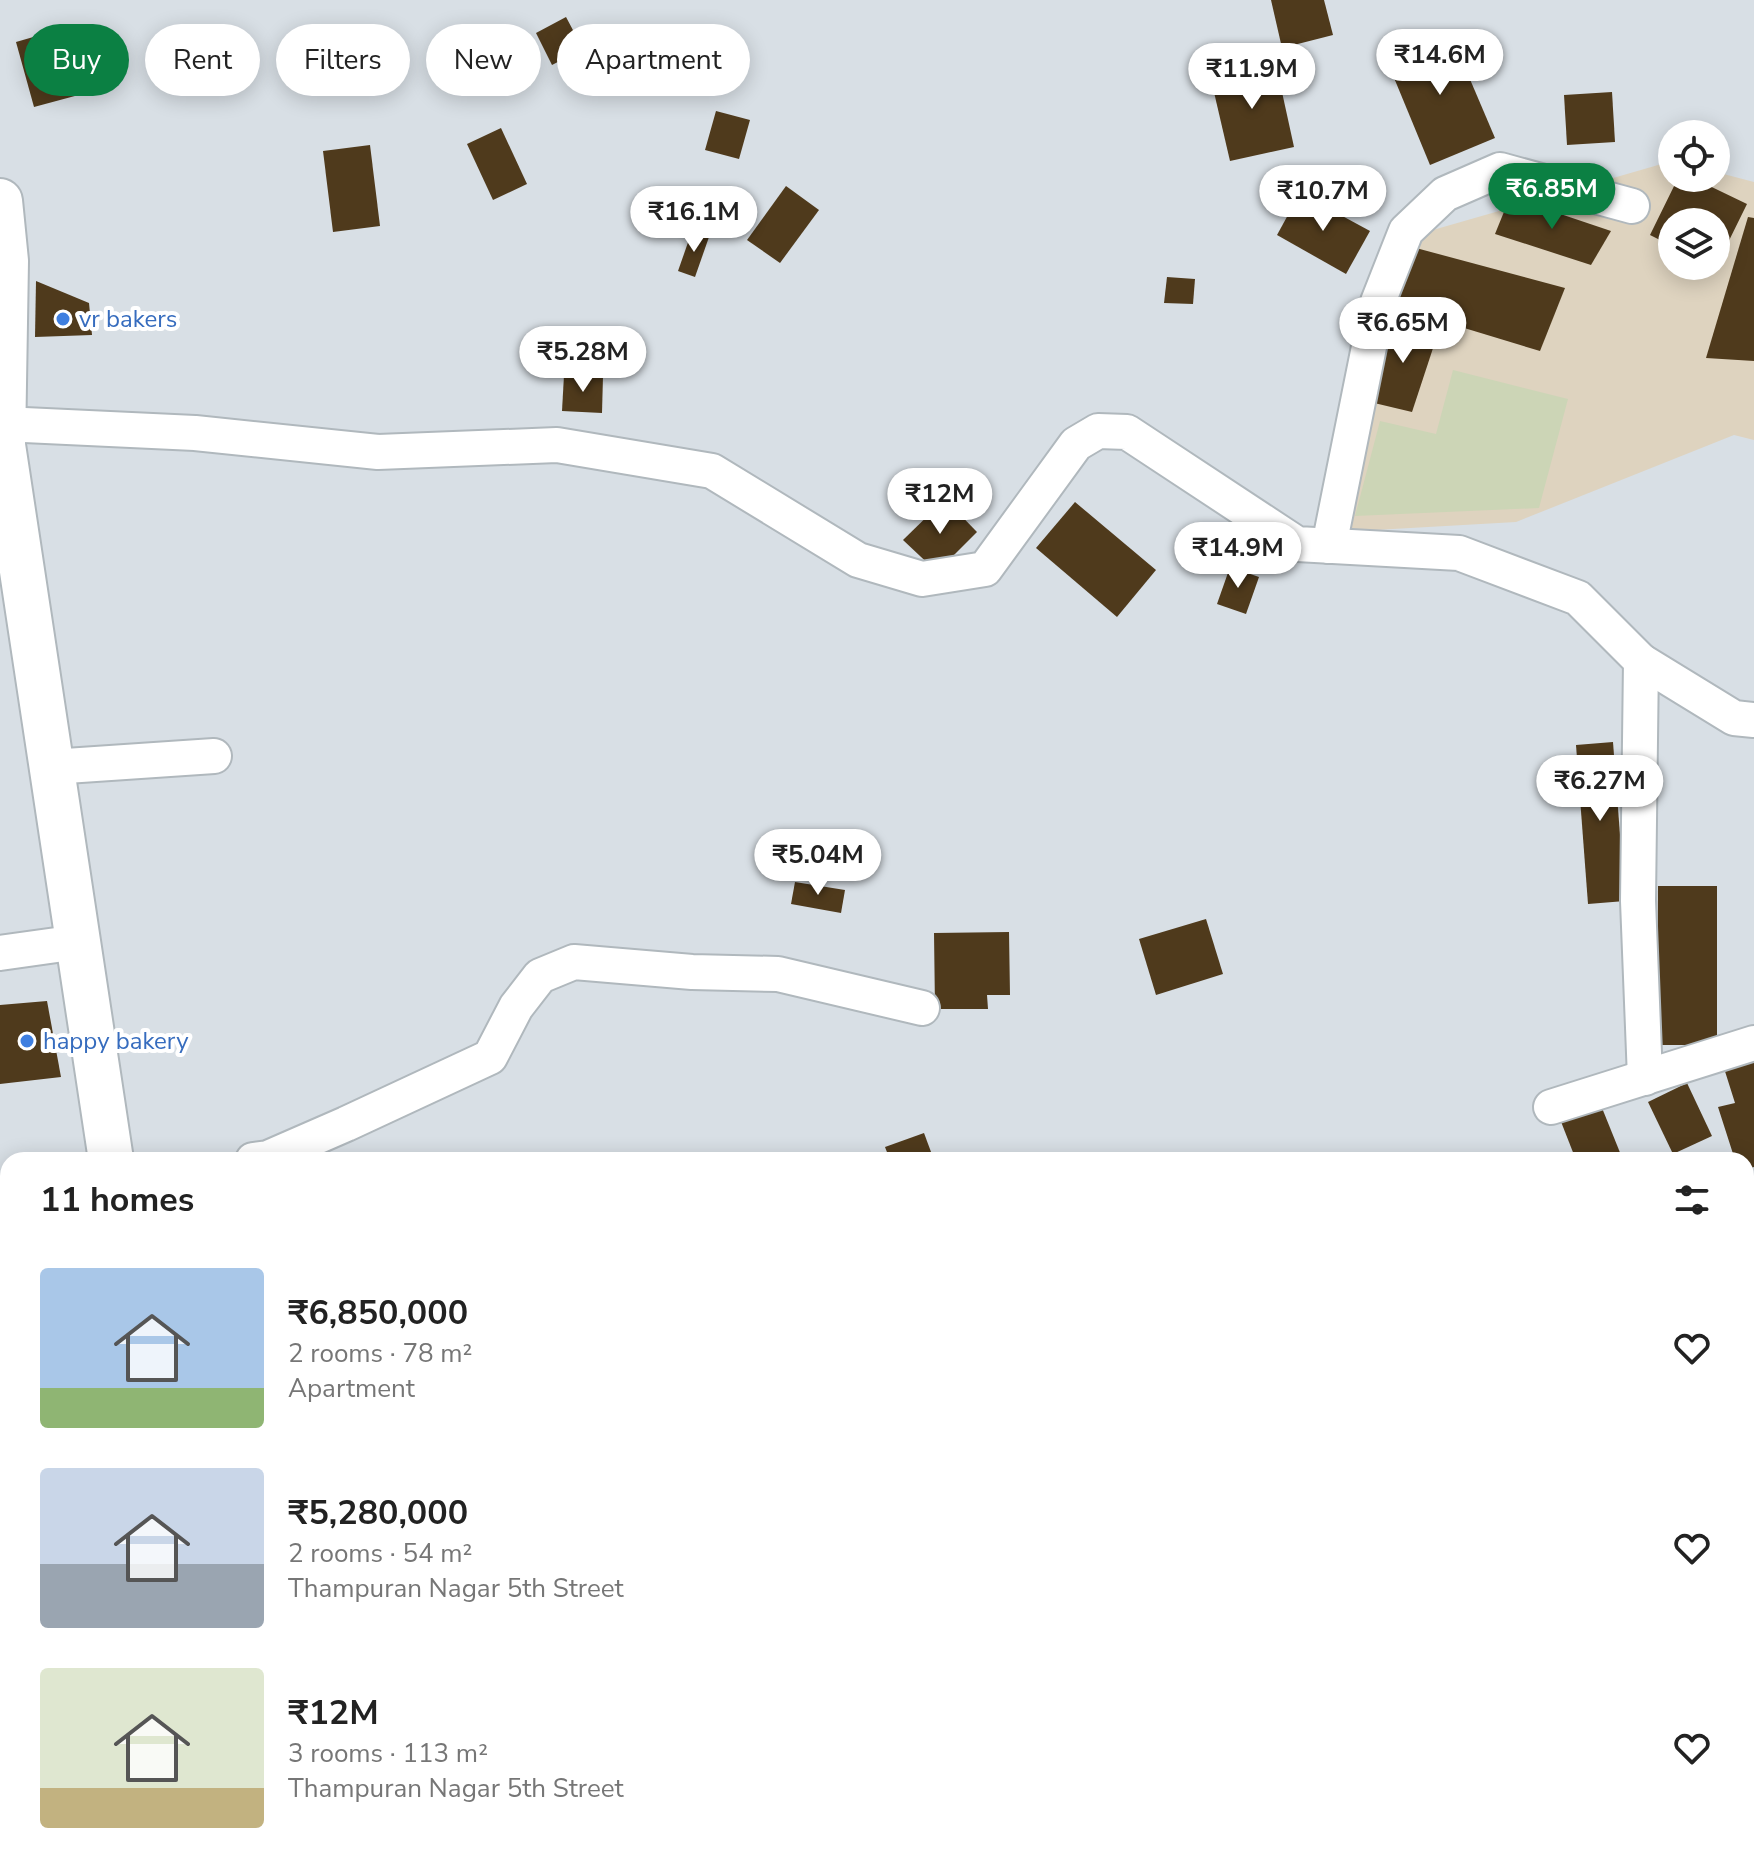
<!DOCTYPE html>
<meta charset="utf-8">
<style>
:root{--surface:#fff;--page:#f6f6f6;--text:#222;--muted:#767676;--accent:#0b8043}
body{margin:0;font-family:"Nunito Sans",sans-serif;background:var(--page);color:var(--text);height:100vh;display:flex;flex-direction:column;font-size:30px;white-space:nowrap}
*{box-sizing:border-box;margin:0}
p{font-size:26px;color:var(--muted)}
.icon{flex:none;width:44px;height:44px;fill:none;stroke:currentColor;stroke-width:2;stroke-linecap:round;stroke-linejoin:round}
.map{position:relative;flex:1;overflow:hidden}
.details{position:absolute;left:0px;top:1152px;width:1754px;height:712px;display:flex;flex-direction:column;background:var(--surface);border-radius:24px 24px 0 0;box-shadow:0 4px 20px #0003}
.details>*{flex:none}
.top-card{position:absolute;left:24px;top:24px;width:800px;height:72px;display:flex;gap:16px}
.controls{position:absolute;left:1658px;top:120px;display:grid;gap:16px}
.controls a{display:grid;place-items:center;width:72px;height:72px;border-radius:50%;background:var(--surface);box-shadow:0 4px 20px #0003;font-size:40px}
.price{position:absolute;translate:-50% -68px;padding:0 18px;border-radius:28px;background:#fff;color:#222;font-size:26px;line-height:52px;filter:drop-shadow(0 2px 4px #0008)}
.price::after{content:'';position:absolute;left:50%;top:48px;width:24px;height:18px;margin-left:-12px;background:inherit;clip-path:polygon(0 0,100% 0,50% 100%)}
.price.active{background:var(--accent);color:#fff}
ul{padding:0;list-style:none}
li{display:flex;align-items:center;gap:24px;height:200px;padding:0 40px}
li span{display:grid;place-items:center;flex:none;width:224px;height:160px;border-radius:8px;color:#555}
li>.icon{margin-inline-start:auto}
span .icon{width:96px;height:96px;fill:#fffc;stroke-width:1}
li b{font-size:34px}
h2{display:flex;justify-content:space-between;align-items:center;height:96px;padding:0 40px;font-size:34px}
.tag{padding:0 28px;border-radius:36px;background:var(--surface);box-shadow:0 4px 20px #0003;font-size:28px;line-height:72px}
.tag.active{background:var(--accent);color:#fff}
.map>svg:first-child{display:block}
</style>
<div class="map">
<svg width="1754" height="1864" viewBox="0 0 1754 1864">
<rect width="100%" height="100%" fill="#d8dfe5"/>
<path fill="#ded3bf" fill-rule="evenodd" d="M1672,161v17h44v-6l38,10v258l-20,-5 -218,87 -176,10 79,-298zM1672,222h44v44h-44z"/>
<path fill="#ccd5b6" d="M1453,370l115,29 -29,109 -184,8 25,-95 56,13z"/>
<g fill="#4f3a1c">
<path d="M1271,0h53l9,35 -51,13z"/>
<path d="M566,17l17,32 -31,16 -16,-32z"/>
<path d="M68,27l18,66 -52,14 -18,-65z"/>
<path d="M1449,30l46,108 -65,27 -45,-109z"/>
<path d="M1275,60l19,87 -64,14 -20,-86z"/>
<path d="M1612,92l3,50 -48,3 -3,-50z"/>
<path d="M716,111l34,9 -11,39 -34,-9z"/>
<path d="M501,128l26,56 -34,16 -26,-56z"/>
<path d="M370,145l10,81 -47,6 -10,-81z"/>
<path d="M1678,178h15l54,26 -31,63v-45h-44v24l-22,-11z"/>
<path d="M786,186l33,24 -39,53 -33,-23z"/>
<path d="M1300,193l70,38 -24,43 -69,-39z"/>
<path d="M1510,197l101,34 -20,34 -96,-31z"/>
<path d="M1748,217l6,1v143l-48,-3z"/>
<path d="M692,231l17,6 -14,40 -17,-6z"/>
<path d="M1416,248l149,40 -25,63 -145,-44z"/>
<path d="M1167,277l28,2 -2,25 -29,-1z"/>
<path d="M36,281l53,22 3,32 -57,2z"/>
<path d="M1391,316l47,17 -26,79 -42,-10z"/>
<path d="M564,375l39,1 -1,37 -40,-2z"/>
<path d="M945,499l32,33 -40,40 -34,-32z"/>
<path d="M1075,502l81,68 -39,47 -81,-69z"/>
<path d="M1230,567l29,10 -13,37 -29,-10z"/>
<path d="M1613,742l12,159 -37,3 -12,-159z"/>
<path d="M795,882l50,8 -4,23 -50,-9z"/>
<path d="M1658,886h59v159h-60z"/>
<path d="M1206,919l17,55 -67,21 -17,-56z"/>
<path d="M1009,932l1,63h-23l1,14h-53l-1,-76z"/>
<path d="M47,1001l14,76 -61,7v-79z"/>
<path d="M1754,1055v112l-8,2v-9h-11l-17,-53 17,-4 -12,-38z"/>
<path d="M1687,1083l25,53 -39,18 -25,-52z"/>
<path d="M1598,1098l25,62h-47l-18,-46z"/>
<path d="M924,1133l10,27h-44l-5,-13z"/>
<path d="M1754,1798v43l-8,-18v-21z"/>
</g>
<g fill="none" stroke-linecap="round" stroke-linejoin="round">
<defs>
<g id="street">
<path d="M3,424l192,9 183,19 179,-7 155,26 146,89 64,19 63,-10 91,-125 22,-13 29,1 170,112 162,9 119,45 63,63 -3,240 7,177"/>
<path d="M1329,546l49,-244 28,-71 39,-37 55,-24 132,36"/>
<path d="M1641,661l93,57 20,2"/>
<path d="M51,767l163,-11"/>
<path d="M0,953l78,-11"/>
<path d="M1551,1107l203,-64"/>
<path d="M253,1160l15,-2 78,-34 144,-67 26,-50 24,-31 34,-14 118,10 86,2 144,34"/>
<path d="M0,1297h8"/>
<path d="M1746,1745l8,-6"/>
<path d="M0,1749l8,-2"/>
<path d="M1617,1856l2,8"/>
<path d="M69,1864l19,-8"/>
<path d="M1056,1864l21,-4"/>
</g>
<g id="secondary">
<path d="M0,201l6,60 -3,184 108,715"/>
<path d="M391,1856l4,8"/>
</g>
</defs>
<use href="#street" stroke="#b0b8bd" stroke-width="38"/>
<use href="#secondary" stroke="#b0b8bd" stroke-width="48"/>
<use href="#street" stroke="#fff" stroke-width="34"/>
<use href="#secondary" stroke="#fff" stroke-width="44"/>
</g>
<g fill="#3f7fe0" stroke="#fff" stroke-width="3">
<circle cx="63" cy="319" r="8"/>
<circle cx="27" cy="1041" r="8"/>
</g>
<g text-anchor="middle" stroke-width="8" stroke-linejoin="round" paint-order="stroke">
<g font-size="24" fill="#366cbe" stroke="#fff" text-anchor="start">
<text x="79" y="327">vr bakers</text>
<text x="43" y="1049">happy bakery</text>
</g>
</g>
</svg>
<div class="controls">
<a><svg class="icon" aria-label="locate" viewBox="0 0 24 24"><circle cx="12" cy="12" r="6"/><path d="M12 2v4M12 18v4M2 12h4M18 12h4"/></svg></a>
<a><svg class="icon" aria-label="layers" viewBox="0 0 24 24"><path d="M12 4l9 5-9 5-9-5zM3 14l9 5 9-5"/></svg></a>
</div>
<b class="price" style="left:1440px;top:97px">₹14.6M</b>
<b class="price" style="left:1252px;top:111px">₹11.9M</b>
<b class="price active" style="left:1552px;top:231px">₹6.85M</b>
<b class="price" style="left:1323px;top:233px">₹10.7M</b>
<b class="price" style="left:694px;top:254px">₹16.1M</b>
<b class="price" style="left:1403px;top:365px">₹6.65M</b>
<b class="price" style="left:583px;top:394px">₹5.28M</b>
<b class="price" style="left:940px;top:536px">₹12M</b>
<b class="price" style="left:1238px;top:590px">₹14.9M</b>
<b class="price" style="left:1600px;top:823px">₹6.27M</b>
<b class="price" style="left:818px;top:897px">₹5.04M</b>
<div class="top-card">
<a class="tag active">Buy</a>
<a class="tag">Rent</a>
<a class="tag">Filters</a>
<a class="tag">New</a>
<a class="tag">Apartment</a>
</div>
<section class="details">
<h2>11 homes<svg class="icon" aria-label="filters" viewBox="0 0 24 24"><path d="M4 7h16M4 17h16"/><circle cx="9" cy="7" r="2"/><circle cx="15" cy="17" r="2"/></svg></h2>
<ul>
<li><span style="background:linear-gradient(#a9c7e8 75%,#8fb573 0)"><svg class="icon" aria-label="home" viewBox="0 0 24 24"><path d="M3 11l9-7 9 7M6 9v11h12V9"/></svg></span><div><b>₹6,850,000</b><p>2 rooms · 78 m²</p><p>Apartment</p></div><svg class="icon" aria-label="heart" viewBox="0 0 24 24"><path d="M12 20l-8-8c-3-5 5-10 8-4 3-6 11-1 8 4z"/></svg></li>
<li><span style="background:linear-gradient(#c9d6e8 60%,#9aa5b1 0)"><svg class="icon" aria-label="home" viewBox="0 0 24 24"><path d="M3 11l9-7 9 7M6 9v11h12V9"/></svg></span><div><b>₹5,280,000</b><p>2 rooms · 54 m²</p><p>Thampuran Nagar 5th Street</p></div><svg class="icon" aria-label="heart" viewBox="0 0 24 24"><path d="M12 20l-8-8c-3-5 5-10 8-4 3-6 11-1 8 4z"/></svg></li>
<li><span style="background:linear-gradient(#dfe7d0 75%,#c2b280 0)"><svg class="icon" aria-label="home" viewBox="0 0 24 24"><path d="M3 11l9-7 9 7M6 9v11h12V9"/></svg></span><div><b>₹12M</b><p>3 rooms · 113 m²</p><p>Thampuran Nagar 5th Street</p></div><svg class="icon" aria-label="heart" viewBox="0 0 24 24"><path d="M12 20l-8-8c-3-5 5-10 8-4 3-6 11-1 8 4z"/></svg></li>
</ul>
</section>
</div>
